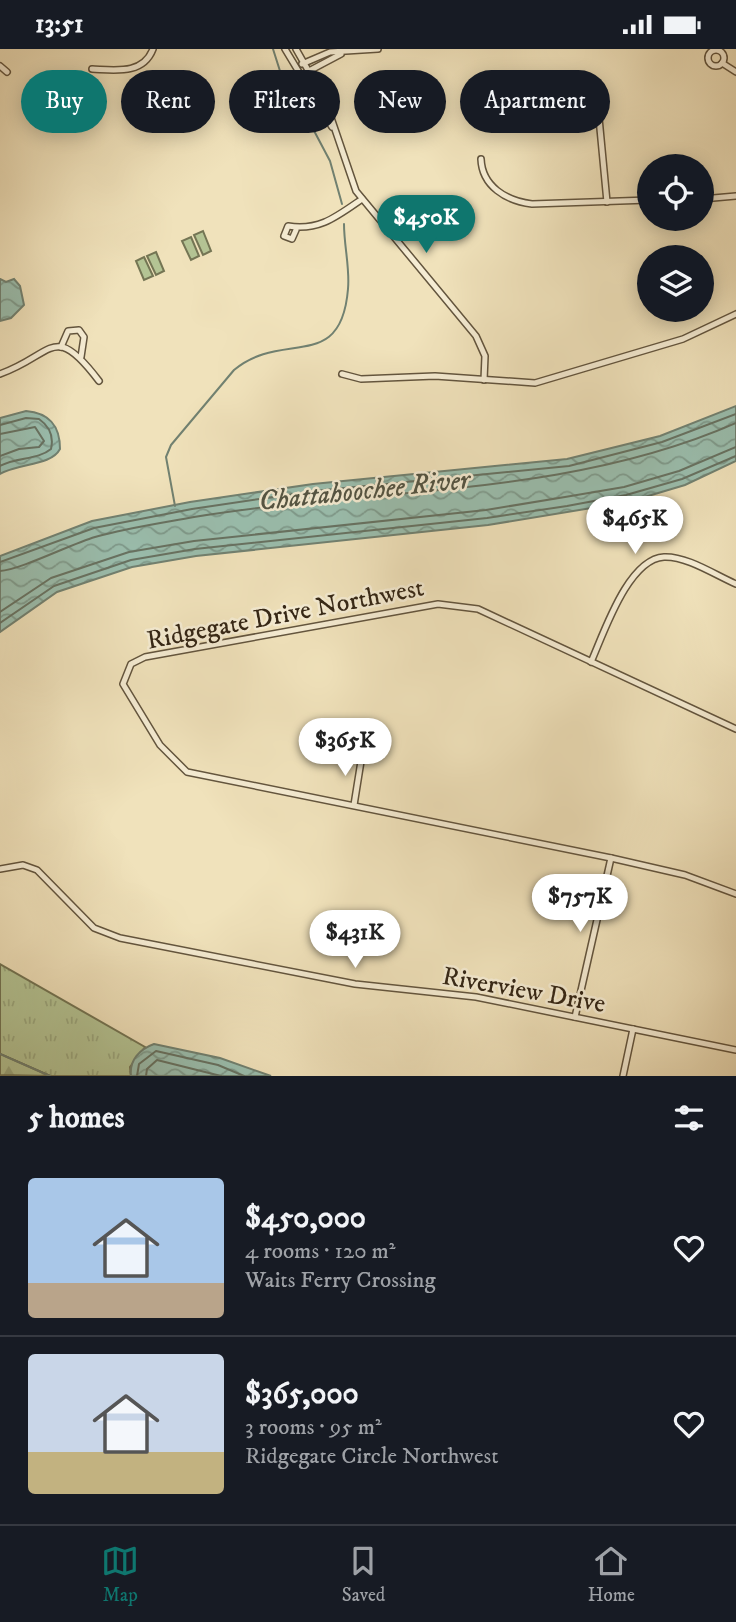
<!DOCTYPE html>
<meta charset="utf-8">
<style>
:root{--surface:#171b24;--page:#242831;--text:#f1f3f6;--muted:#9ea1a6;--line:#363941;--accent:#0f766e}
body{margin:0;font-family:"IM FELL DW Pica",serif;background:var(--page);color:var(--text);height:100vh;display:flex;flex-direction:column;font-size:26px;white-space:nowrap}
*{box-sizing:border-box;margin:0}
p{font-size:23px;color:var(--muted)}
.icon{flex:none;width:38px;height:38px;fill:none;stroke:currentColor;stroke-width:2;stroke-linecap:round;stroke-linejoin:round}
.map{position:relative;height:1027px;overflow:hidden}
.panel{display:flex;flex-direction:column;background:var(--surface);flex:1}
.panel>*{flex:none}
.banner{position:absolute;left:21px;top:21px;width:695px;height:63px;display:flex;gap:14px}
.controls{position:absolute;left:637px;top:105px;display:grid;gap:14px}
.controls a{display:grid;place-items:center;width:77px;height:77px;border-radius:50%;background:var(--surface);box-shadow:0 4px 18px #0003;font-size:35px}
.price{position:absolute;translate:-50% -60px;padding:0 16px;border-radius:24px;background:#fff;color:#222;font-size:23px;line-height:46px;filter:drop-shadow(0 2px 4px #0008)}
.price::after{content:'';position:absolute;left:50%;top:42px;width:21px;height:16px;margin-left:-10px;background:inherit;clip-path:polygon(0 0,100% 0,50% 100%)}
.price.selected{background:var(--accent);color:#fff}
ul{padding:0;list-style:none}
li{display:flex;align-items:center;gap:21px;height:175px;padding:0 28px}
li+li{border-top:2px solid var(--line)}
li span{display:grid;place-items:center;flex:none;width:196px;height:140px;border-radius:7px;color:#555}
li>.icon{margin-inline-start:auto}
span .icon{width:84px;height:84px;fill:#fffc;stroke-width:1}
li b{font-size:30px}
h2{display:flex;justify-content:space-between;align-items:center;height:84px;padding:0 28px;font-size:30px}
.tag{padding:0 24px;border-radius:32px;background:var(--surface);box-shadow:0 4px 18px #0003;font-size:24px;line-height:63px}
.tag.selected{background:var(--accent);color:#fff}
.status{display:flex;justify-content:space-between;align-items:center;height:49px;padding:0 35px;background:var(--surface);direction:ltr}
.status svg{height:19px;fill:currentColor}
.tabs{display:flex;justify-content:space-around;align-items:center;height:98px;border-top:2px solid var(--line);background:var(--surface);font-size:19px;color:var(--muted)}
.tabs a{display:grid;justify-items:center;gap:4px}
.tabs .selected{color:var(--accent)}
.map>svg:first-child{display:block}
</style>
<div class="status"><b>13:51</b><svg viewBox="0 0 49 12"><path d="M0 12V9h3v3zM5 12V6h3v6zM10 12V3h3v9zM15 12V0h3v12zM26 1h20v11H26zM47 4h2v5h-2z"/></svg></div>
<div class="map">
<svg width="736" height="1027" viewBox="0 0 736 1027">
<defs>
<pattern id="grass-tufts" width="24" height="20" patternUnits="userSpaceOnUse" patternTransform="scale(1.75)"><rect width="24" height="20" fill="#b4c494"/><path d="M3 7l-1-3M5 7V3M7 7l1-3M15 17l-1-3M17 17v-4M19 17l1-3" fill="none" stroke="#9ba87f"/></pattern>
<pattern id="forest-firs" width="22" height="20" patternUnits="userSpaceOnUse" patternTransform="scale(1.75)"><rect width="22" height="20" fill="#b4c494"/><path d="M5 1l3.5 6h-7zM16 11l3.5 6h-7z" fill="#9ba87f"/></pattern>
<pattern id="water-waves" width="16" height="10" patternUnits="userSpaceOnUse" patternTransform="scale(1.75)"><rect width="16" height="10" fill="#9abeae"/><path d="M0 5q4-4 8 0t8 0" fill="none" stroke="#7e9a8c"/></pattern>
</defs>
<rect width="100%" height="100%" fill="#f0e2bb"/>
<filter id="stains"><feTurbulence type="fractalNoise" baseFrequency=".00286" numOctaves="4"/><feColorMatrix values="0 0 0 0 .2 0 0 0 0 .09 0 0 0 0 .02 0 0 0 .5 -.17"/></filter>
<radialGradient id="worn" r=".72"><stop offset=".6" stop-color="#630" stop-opacity="0"/><stop offset="1" stop-color="#630" stop-opacity=".3"/></radialGradient>
<path fill="url(#grass-tufts)" stroke="#747554" stroke-width="2" d="M0,915l145,83 -15,20 1,9h-81l-50,-22z"/>
<path fill="url(#forest-firs)" stroke="#747554" stroke-width="2" d="M0,1005l50,22 -50,-1z"/>
<g fill="#b4c494" stroke="#747554" stroke-width="2">
<path d="M203,182l8,20 -8,4 -9,-20z"/>
<path d="M191,188l8,19 -8,4 -9,-19z"/>
<path d="M156,203l8,19 -8,4 -9,-19z"/>
<path d="M144,208l9,19 -9,4 -8,-19z"/>
</g>
<g fill="url(#water-waves)" stroke="#718171" stroke-width="2">
<path d="M0,230l6,3 8,-3 6,7 4,19 -13,13 -11,3z"/>
<path d="M736,357v55l-51,24 -57,17 -140,23 -292,31 -64,11 -75,25 -57,40v-76l92,-35 98,-19 123,-18 254,-25 93,-23z"/>
<path d="M26,362c23,2 34,14 34,38 -9,17 -41,14 -60,25v-56z"/>
<path d="M154,995l66,14 51,18h-140c-2,-16 9,-27 23,-32z"/>
</g>
<g fill="none" stroke-linecap="round" stroke-linejoin="round">
<g stroke="#677262" stroke-width="2">
<path d="M0,376l26,-7 13,1c10,7 15,17 12,30 -13,11 -35,8 -51,17"/>
<path d="M0,385l35,-7 9,14 -5,6 -20,2 -19,7"/>
<path d="M0,513l94,-34 98,-19 122,-18 255,-25 93,-24 74,-28"/>
<path d="M0,522c20,-1 71,-27 95,-34 31,-9 66,-14 99,-20 180,-30 372,-19 542,-94"/>
<path d="M0,563l51,-34 78,-26 65,-11 292,-31 79,-13 59,-10 55,-16 57,-24"/>
<path d="M0,574l54,-37 77,-26 64,-11 292,-31 80,-12 59,-11 56,-16 54,-23"/>
<path d="M137,1027l2,-12 17,-13 62,14 26,11"/>
<path d="M146,1027l1,-7 10,-9 64,16"/>
</g>
<g stroke="#718171" stroke-width="2">
<path d="M273,0l7,22"/>
<path d="M293,42l37,70 12,43"/>
<path d="M175,457l-9,-49 5,-12 63,-75c49,-41 107,4 114,-81 2,-21 -4,-43 -4,-65"/>
<path d="M0,1005l50,22"/>
</g>
<defs>
<g id="minor">
<path d="M285,0l47,78"/>
<path d="M296,0l29,51 31,91 120,145 9,20 -1,24"/>
<circle cx="716" cy="9" r="8"/>
<path d="M722,14l14,9"/>
<path d="M302,15l28,-12 48,-3"/>
<path d="M0,17l7,6"/>
<path d="M92,20c23,1 51,6 61,-20"/>
<path d="M307,23l34,-18"/>
<path d="M589,29l8,19 10,105"/>
<path d="M481,110c1,27 25,42 51,45l117,-4"/>
<path d="M702,150l34,-3"/>
<path d="M296,181l-4,9 -8,-3 4,-10c31,5 48,-9 74,-27"/>
<path d="M61,298l7,-16 11,-1 5,7 -3,20"/>
<path d="M0,325c54,-19 53,-54 99,7"/>
<path d="M342,325l19,5 74,-3 100,7 148,-44 53,-25"/>
<path d="M591,613c13,-29 37,-103 73,-105 23,-1 51,18 72,27"/>
<path d="M736,680l-258,-120 -40,-5 -293,53 -14,7 -8,20 37,61 27,27 424,86 74,17 51,19"/>
<path d="M354,756l8,-50"/>
<path d="M0,820l23,-4 14,5 57,58 26,10 235,46 121,13 260,53"/>
<path d="M575,968l36,-159"/>
<path d="M623,1027l10,-47"/>
</g>
</defs>
<use href="#minor" stroke="#63553e" stroke-width="8"/>
<use href="#minor" stroke="#f5ecd3" stroke-width="5"/>
</g>
<g text-anchor="middle" stroke-width="5" stroke-linejoin="round" paint-order="stroke">
<g font-size="26" fill="#342615" stroke="#f5ecd3">
<text transform="translate(285 564) rotate(-11)" y="9">Ridgegate Drive Northwest</text>
<text transform="translate(524 940) rotate(10)" y="9">Riverview Drive</text>
</g>
<g font-size="28" font-style="italic" fill="#535443" stroke="#f5ecd3">
<text transform="translate(364 440) rotate(-6)" y="10">Chattahoochee River</text>
</g>
</g>
<rect width="100%" height="100%" filter="url(#stains)"/>
<rect width="100%" height="100%" fill="url(#worn)"/>
</svg>
<div class="controls">
<a><svg class="icon" aria-label="locate" viewBox="0 0 24 24"><circle cx="12" cy="12" r="6"/><path d="M12 2v4M12 18v4M2 12h4M18 12h4"/></svg></a>
<a><svg class="icon" aria-label="layers" viewBox="0 0 24 24"><path d="M12 4l9 5-9 5-9-5zM3 14l9 5 9-5"/></svg></a>
</div>
<b class="price selected" style="left:426px;top:206px">$450K</b>
<b class="price" style="left:635px;top:507px">$465K</b>
<b class="price" style="left:345px;top:729px">$365K</b>
<b class="price" style="left:580px;top:885px">$757K</b>
<b class="price" style="left:355px;top:921px">$431K</b>
<div class="banner">
<a class="tag selected">Buy</a>
<a class="tag">Rent</a>
<a class="tag">Filters</a>
<a class="tag">New</a>
<a class="tag">Apartment</a>
</div>
</div>
<section class="panel">
<h2>5 homes<svg class="icon" aria-label="filters" viewBox="0 0 24 24"><path d="M4 7h16M4 17h16"/><circle cx="9" cy="7" r="2"/><circle cx="15" cy="17" r="2"/></svg></h2>
<ul>
<li><span style="background:linear-gradient(#a9c7e8 75%,#b9a48a 0)"><svg class="icon" aria-label="home" viewBox="0 0 24 24"><path d="M3 11l9-7 9 7M6 9v11h12V9"/></svg></span><div><b>$450,000</b><p>4 rooms · 120 m²</p><p>Waits Ferry Crossing</p></div><svg class="icon" aria-label="heart" viewBox="0 0 24 24"><path d="M12 20l-8-8c-3-5 5-10 8-4 3-6 11-1 8 4z"/></svg></li>
<li><span style="background:linear-gradient(#c9d6e8 70%,#c2b280 0)"><svg class="icon" aria-label="home" viewBox="0 0 24 24"><path d="M3 11l9-7 9 7M6 9v11h12V9"/></svg></span><div><b>$365,000</b><p>3 rooms · 95 m²</p><p>Ridgegate Circle Northwest</p></div><svg class="icon" aria-label="heart" viewBox="0 0 24 24"><path d="M12 20l-8-8c-3-5 5-10 8-4 3-6 11-1 8 4z"/></svg></li>
</ul>
</section>
<nav class="tabs">
<a class="selected"><svg class="icon" aria-label="map" viewBox="0 0 24 24"><path d="M3 6l6-2 6 2 6-2v14l-6 2-6-2-6 2zM9 4v14M15 6v14"/></svg>Map</a>
<a><svg class="icon" aria-label="saved" viewBox="0 0 24 24"><path d="M7 4h10v16l-5-4-5 4z"/></svg>Saved</a>
<a><svg class="icon" aria-label="home" viewBox="0 0 24 24"><path d="M3 11l9-7 9 7M6 9v11h12V9"/></svg>Home</a>
</nav>
